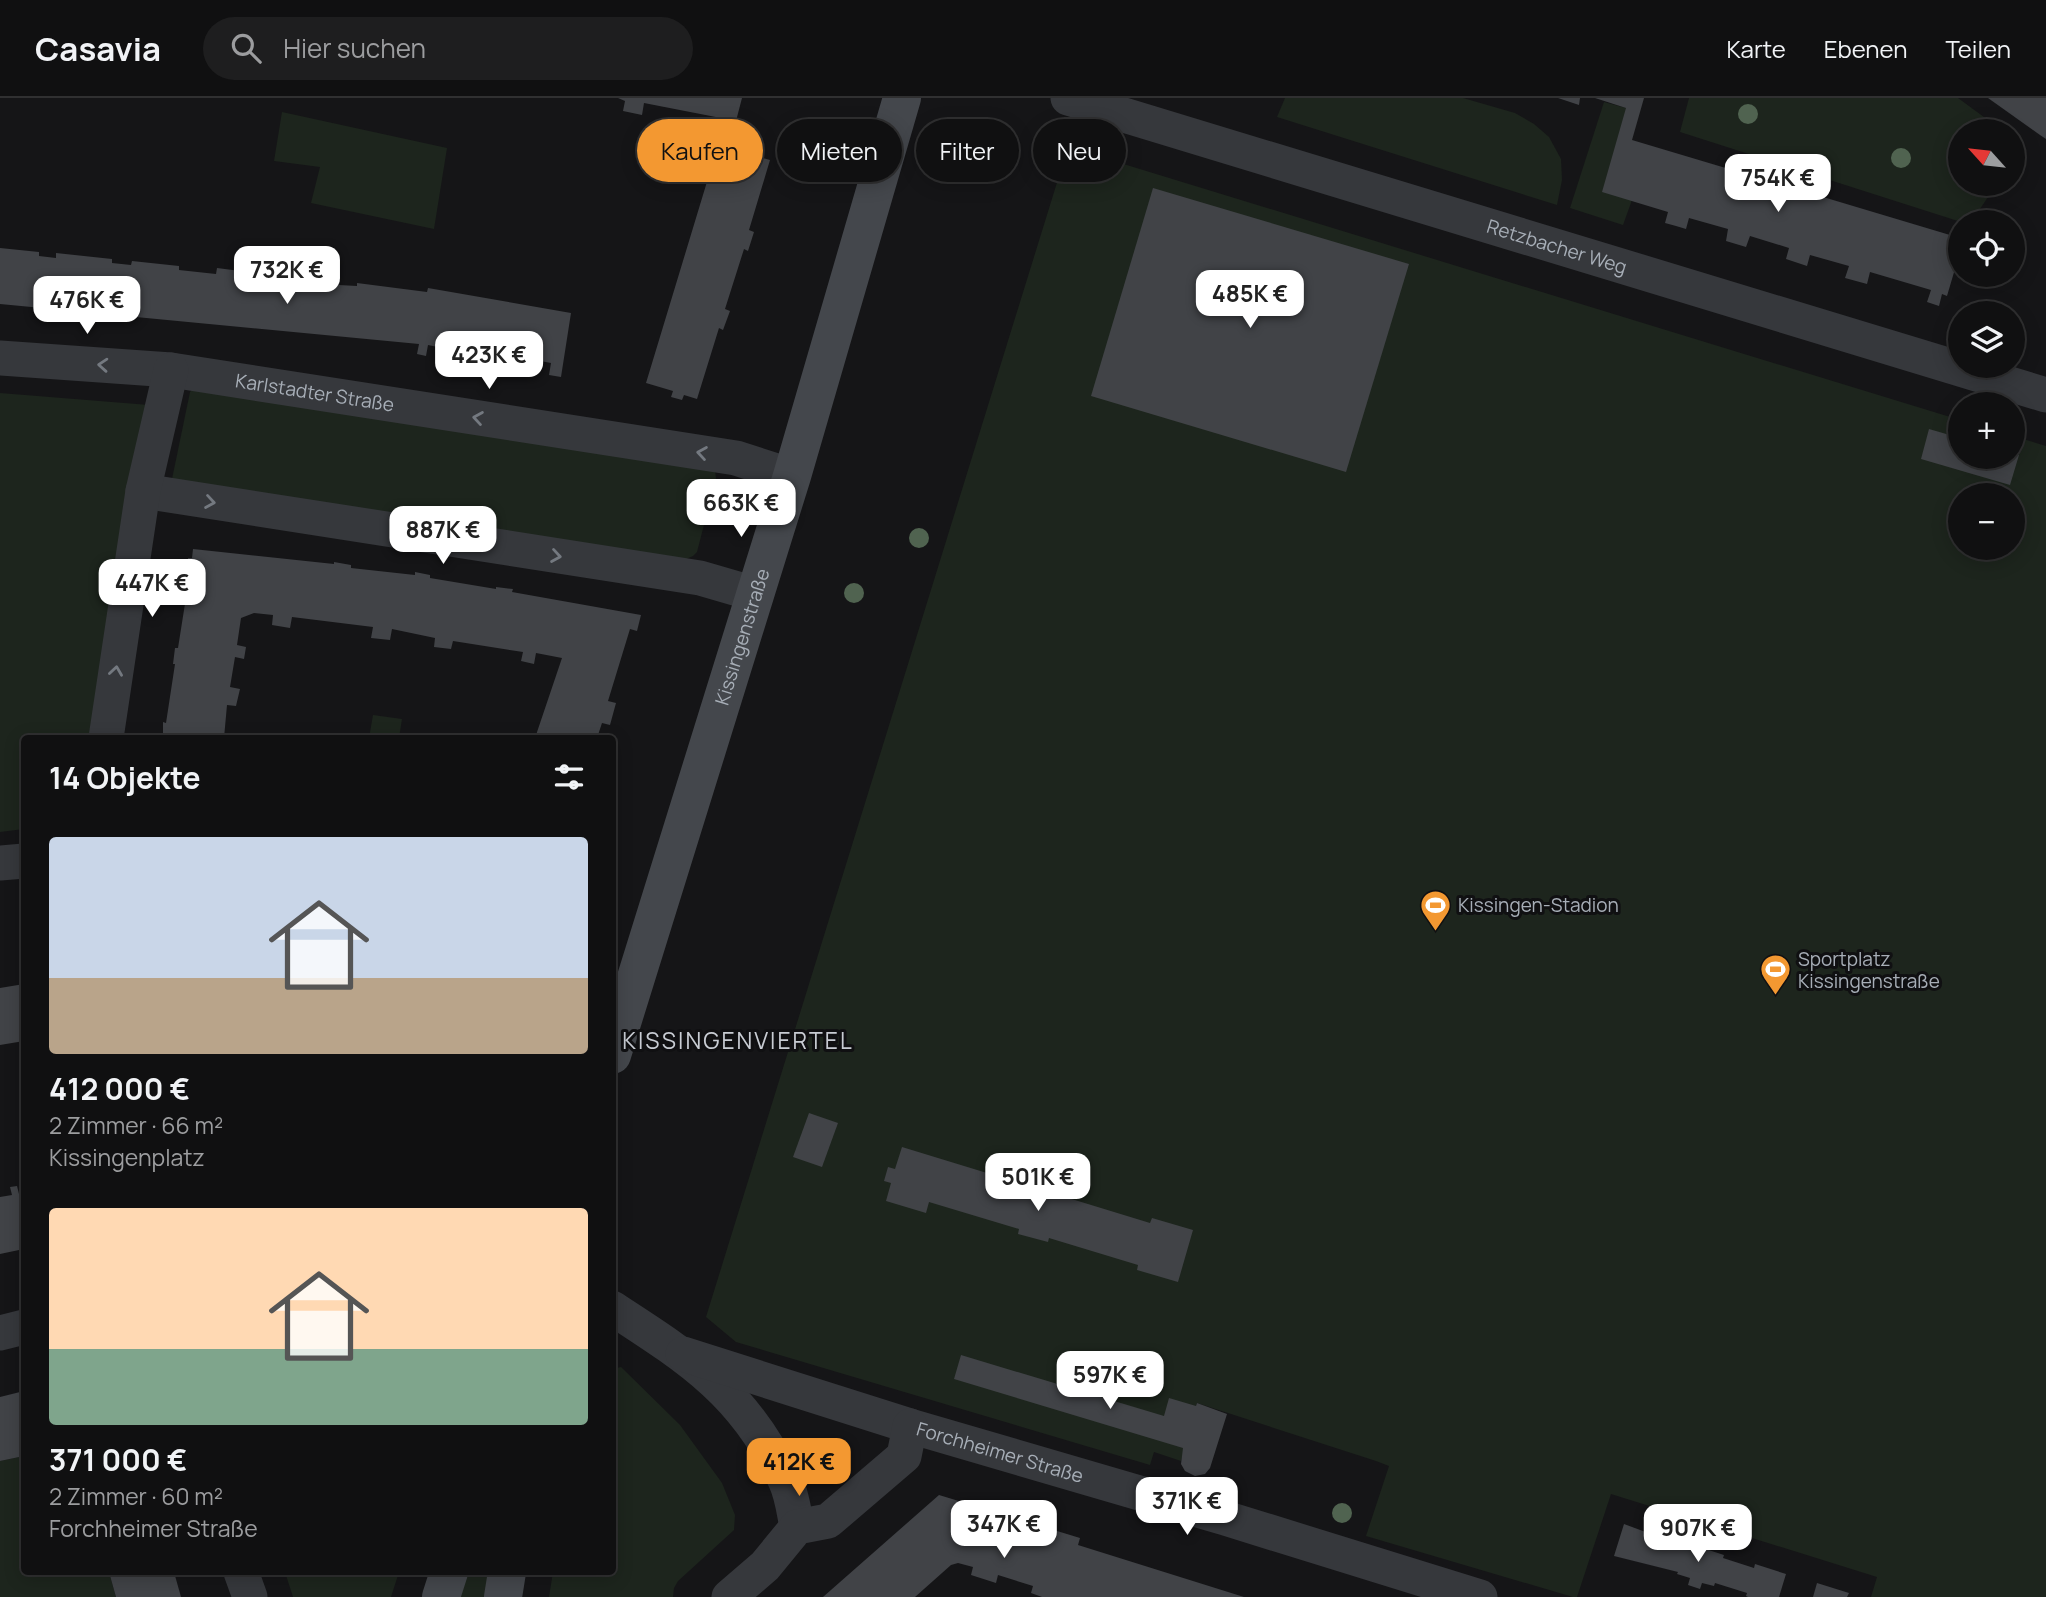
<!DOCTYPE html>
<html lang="de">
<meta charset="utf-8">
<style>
:root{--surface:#101011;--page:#1e1e1f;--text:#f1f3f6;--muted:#9c9d9f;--line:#303031;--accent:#f39831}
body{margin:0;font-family:Manrope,sans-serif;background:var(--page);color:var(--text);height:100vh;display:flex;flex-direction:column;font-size:26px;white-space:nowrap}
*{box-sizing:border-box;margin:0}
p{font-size:23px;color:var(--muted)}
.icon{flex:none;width:38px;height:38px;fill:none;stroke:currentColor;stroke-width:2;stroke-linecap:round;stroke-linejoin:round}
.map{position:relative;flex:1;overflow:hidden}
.sheet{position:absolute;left:21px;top:637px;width:595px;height:840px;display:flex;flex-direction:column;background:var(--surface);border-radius:7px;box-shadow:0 4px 18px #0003,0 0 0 2px var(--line)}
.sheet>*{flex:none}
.hud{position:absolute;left:637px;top:21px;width:665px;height:63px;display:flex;gap:14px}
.needle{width:46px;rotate:297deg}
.controls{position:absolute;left:1948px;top:21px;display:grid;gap:14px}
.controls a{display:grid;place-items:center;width:77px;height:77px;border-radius:50%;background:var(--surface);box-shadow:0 4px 18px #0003,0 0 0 2px var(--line);font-size:35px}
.price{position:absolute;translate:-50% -60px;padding:0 16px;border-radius:14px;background:#fff;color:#222;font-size:23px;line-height:46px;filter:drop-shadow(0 2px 4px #0008)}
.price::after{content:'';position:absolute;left:50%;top:42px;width:21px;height:16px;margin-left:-10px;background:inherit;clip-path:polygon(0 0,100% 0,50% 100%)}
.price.on{background:var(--accent);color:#111}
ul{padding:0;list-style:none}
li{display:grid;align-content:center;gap:14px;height:371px;padding:0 28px}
li span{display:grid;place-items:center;height:217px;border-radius:7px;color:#555}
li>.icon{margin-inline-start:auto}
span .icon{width:126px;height:126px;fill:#fffc;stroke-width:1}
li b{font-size:30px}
h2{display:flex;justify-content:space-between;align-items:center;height:84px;padding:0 28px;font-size:30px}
.chip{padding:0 24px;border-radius:32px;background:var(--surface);box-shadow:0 4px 18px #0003,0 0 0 2px var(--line);font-size:24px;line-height:63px}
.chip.on{background:var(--accent);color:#111}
header{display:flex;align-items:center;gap:42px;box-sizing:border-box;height:98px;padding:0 35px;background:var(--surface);border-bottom:2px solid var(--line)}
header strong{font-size:33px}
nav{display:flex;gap:38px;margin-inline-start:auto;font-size:24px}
.search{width:490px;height:63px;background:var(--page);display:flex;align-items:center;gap:18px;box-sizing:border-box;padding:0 24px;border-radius:38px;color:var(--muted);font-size:26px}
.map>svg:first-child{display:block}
</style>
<header>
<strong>Casavia</strong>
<div class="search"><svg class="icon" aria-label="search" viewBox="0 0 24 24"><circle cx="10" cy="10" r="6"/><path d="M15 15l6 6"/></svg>Hier suchen</div>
<nav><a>Karte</a><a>Ebenen</a><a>Teilen</a></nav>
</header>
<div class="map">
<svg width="2046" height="1499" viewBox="0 0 2046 1499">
<rect width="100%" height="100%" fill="#151517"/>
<g fill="#1d251d" fill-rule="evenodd">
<path d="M1285,0h178l52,15 19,11 15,13 12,22 1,21 -5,25 -280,-88z"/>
<path d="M1689,0h269l45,33h-43v53h37l-26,38h-10l-281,-90z"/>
<path d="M1604,4l22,6 6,92 -9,25 -53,-17z"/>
<path d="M282,14l165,36 -13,81 -123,-26 9,-36 -46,-6z"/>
<path d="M1068,49l892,273v37h52l1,-21 33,10v1151h-175l6,-20 -266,-83 -34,103h-4l-207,-61 23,-70 -13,-5 -179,-58 -16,58 -27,-9 -4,13 -414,-123 -30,-25zM1960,397h52v53h-52z"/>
<path d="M195,289l520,84 1,7 -19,74 -4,4 -7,3 -514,-80 18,-87z"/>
<path d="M0,295l149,12 -56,333h-69v91l-24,3z"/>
<path d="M373,617l29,4 -3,19h-30z"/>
<path d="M621,1269l59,58 42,58 13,32 -1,15 -56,51 -4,7 -1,9h-124l4,-25h59v-203z"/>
<path d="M24,1358v116h85l7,25h-116v-136z"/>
<path d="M285,1474h114l-8,25h-98z"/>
<path d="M464,1474h27l-5,25h-29z"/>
</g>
<g fill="#414347">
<path d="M618,0h124l-13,50 41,12 -21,70 5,2 -6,19 -4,-2 -19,60 5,2 -7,19 -4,-2 -22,71 -13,-4 -2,5 -11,-3 2,-6 -27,-8 80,-264 -82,-16 -2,12 -19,-4 2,-10z"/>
<path d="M1558,0h22l-1,7z"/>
<path d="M1595,0h49l-12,42 328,98v14l-13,44 -5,-2 -3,12 -12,-4 4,-12 -61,-18 -3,12 -22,-6 4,-12 -39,-11 -3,11 -21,-7 3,-11 -39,-12 -4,11 -20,-6 2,-12 -39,-11 -3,11 -10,-3 -11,-3 3,-11 -66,-20 24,-84z"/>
<path d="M1988,0h58v41l-6,-4z"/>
<path d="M1153,90l256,76 -63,208 -255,-76z"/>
<path d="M0,150l39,4v4l17,2v-5l56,6v4l19,2 1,-4 47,5v4l37,4 1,-6 47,6v5l17,1 1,-5 58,6 -1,4 18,1v-3l70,9 1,-4 143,25 -10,64 -12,-2 2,-12 -16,-3 -2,3 -31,-7 -1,10 -21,-3 1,-11 -19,-3v3l-34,-7 -2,11 -9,-2 2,-10 -419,-40z"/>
<path d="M1929,331l31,9v19h52v-4l7,2 -9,30 -89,-26z"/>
<path d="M193,451l141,15v-2l17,3v3l64,7v-3l15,3v3l66,11v-2l17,2 -1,3 129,23 -4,16 -7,-2 -22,72 8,2 -6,22 -8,-2 -5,15h-62l27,-80 -26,-5 -2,11 -13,-3 2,-9 -70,-11 -2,8 -17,-2 1,-9 -43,-9 -2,11 -19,-2 2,-11 -81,-10 -2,11 -18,-3 1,-10 -19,-2 -13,5 -4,27 9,2 -2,12 -9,-2 -5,30 10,2 -4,17 -9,-1 -3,33h-61v-16l3,1 9,-59h-2l2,-16h3l12,-76 -3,-1 1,-13h4z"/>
<path d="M24,886v57l-24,4v-57z"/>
<path d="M809,1015l29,10 -16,44 -29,-10z"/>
<path d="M902,1049l248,76 2,-5 41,12 -15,52 -41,-12 1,-5 -89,-27 -1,4 -30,-8 1,-5 -90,-27 -3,11 -40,-12 5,-18 -7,-2 4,-14 7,2z"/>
<path d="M17,1088l2,8 5,-2v65l-4,1 -1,-8 -19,4v-57l12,-2 -2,-8z"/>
<path d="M961,1257l203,61 5,-18 27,8 1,-3 30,11 -17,54 -5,6 -10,2 -10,-5 -4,-7 2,-16 -229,-69z"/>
<path d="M24,1293v65l-24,5v-64z"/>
<path d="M939,1397l141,43 -2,7 166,52h-202l-11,-4 2,-7 -35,-11 -2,8 -25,-8 2,-8 -15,-4 -7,2 -36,32h-92z"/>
<path d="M1624,1426l62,23 1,-4 37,12 -1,3 31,10 1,-4 31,10 -7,23h-31l-2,-1 1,-3 -32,-10 -1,3 -12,-3 -2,6 -12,-4 2,-7 -13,-4 1,-2 -64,-16z"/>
<path d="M109,1474h65l7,25h-65z"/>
<path d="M1817,1485l32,10 -2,4h-34z"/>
</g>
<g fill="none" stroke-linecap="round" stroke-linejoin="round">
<g stroke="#36383c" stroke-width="35">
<path id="s1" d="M1068,0l978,297"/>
<path id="s2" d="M0,260l171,12 565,88 56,18"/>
<path d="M143,393l557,87 55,16"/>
<path d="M106,640l37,-247 28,-121"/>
<path d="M0,765l24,-2"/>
<path d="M612,1210c77,50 133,85 173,172 7,14 9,32 12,47"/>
<path d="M0,1235l24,-6"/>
<path id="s3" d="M683,1256l227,72 315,92 255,79"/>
<path d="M241,1474l9,25"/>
<path d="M729,1499l36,-31 32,-39 31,-6 76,-65 6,-30"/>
</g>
<g stroke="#44474c" stroke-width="38">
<path id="s4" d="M612,957l180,-579 110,-378"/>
<path d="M441,1499l8,-25"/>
<path d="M503,1499l4,-25"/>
</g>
</g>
<g fill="#506350">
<circle cx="1748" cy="16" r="10"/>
<circle cx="1901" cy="60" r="10"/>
<circle cx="919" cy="440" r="10"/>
<circle cx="854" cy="495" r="10"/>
<circle cx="1342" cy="1415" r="10"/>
</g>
<defs><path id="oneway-chevron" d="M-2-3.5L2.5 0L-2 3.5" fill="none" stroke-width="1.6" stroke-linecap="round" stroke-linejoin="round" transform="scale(1.75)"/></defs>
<g stroke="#747980">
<use href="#oneway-chevron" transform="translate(103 267) rotate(-176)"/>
<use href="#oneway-chevron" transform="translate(478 320) rotate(-171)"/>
<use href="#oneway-chevron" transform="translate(702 355) rotate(-171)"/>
<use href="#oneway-chevron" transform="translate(210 404) rotate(9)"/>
<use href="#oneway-chevron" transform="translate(556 458) rotate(9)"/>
<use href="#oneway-chevron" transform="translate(116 573) rotate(-82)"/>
</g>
<defs>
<symbol id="stadium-pin" viewBox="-11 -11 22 30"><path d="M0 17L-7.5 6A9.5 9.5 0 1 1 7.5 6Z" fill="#f39831" stroke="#101012"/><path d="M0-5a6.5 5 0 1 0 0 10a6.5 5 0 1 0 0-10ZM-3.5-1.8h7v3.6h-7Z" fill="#fff"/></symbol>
</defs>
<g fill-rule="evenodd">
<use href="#stadium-pin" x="1418" y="790" width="35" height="47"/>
<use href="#stadium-pin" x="1758" y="854" width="35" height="47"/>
</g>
<g text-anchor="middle" stroke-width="6" stroke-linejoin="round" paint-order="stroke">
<g font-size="19" fill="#a7aeb7" stroke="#101012">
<text dy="7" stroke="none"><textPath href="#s1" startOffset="511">Retzbacher Weg</textPath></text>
<text dy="7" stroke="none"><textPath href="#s2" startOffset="317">Karlstadter Straße</textPath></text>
<text dy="7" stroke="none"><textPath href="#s4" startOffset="438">Kissingenstraße</textPath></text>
<text dy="7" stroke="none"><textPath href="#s3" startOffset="332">Forchheimer Straße</textPath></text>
</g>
<g font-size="19" fill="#a7aeb7" stroke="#101012" text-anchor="start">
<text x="1458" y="814">Kissingen-Stadion</text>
<text x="1798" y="868">Sportplatz<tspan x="1798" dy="22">Kissingenstraße</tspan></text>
</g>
<g font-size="23" letter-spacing="2" fill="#c8ccd3" stroke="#101012">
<text x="738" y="951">KISSINGENVIERTEL</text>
</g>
</g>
</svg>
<div class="controls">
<a><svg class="needle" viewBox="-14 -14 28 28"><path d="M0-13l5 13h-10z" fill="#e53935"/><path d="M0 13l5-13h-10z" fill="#9c9d9f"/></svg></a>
<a><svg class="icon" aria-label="locate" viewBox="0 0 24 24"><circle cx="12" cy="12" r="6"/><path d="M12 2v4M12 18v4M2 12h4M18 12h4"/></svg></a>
<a><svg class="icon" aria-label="layers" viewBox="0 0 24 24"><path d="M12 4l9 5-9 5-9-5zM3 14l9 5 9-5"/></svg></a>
<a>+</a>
<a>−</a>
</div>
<b class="price" style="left:1778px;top:116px">754K €</b>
<b class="price" style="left:287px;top:208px">732K €</b>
<b class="price" style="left:1250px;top:232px">485K €</b>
<b class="price" style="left:87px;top:238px">476K €</b>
<b class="price" style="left:489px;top:293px">423K €</b>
<b class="price" style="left:741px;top:441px">663K €</b>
<b class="price" style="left:443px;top:468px">887K €</b>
<b class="price" style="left:152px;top:521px">447K €</b>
<b class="price" style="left:1038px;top:1115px">501K €</b>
<b class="price" style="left:1110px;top:1313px">597K €</b>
<b class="price on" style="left:799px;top:1400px">412K €</b>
<b class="price" style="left:1187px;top:1439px">371K €</b>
<b class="price" style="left:1004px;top:1462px">347K €</b>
<b class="price" style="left:1698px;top:1466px">907K €</b>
<div class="hud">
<a class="chip on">Kaufen</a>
<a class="chip">Mieten</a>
<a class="chip">Filter</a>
<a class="chip">Neu</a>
</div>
<section class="sheet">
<h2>14 Objekte<svg class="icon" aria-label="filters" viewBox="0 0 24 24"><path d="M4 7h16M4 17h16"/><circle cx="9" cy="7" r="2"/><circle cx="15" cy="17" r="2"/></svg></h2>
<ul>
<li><span style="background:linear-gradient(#c9d6e8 65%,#b9a48a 0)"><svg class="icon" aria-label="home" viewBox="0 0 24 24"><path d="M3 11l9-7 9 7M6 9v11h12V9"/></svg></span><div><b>412 000 €</b><p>2 Zimmer · 66 m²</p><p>Kissingenplatz</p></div></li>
<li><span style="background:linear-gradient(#ffd9b3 65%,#7fa58c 0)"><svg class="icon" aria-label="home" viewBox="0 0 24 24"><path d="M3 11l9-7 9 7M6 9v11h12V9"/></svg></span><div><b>371 000 €</b><p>2 Zimmer · 60 m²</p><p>Forchheimer Straße</p></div></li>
</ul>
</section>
</div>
